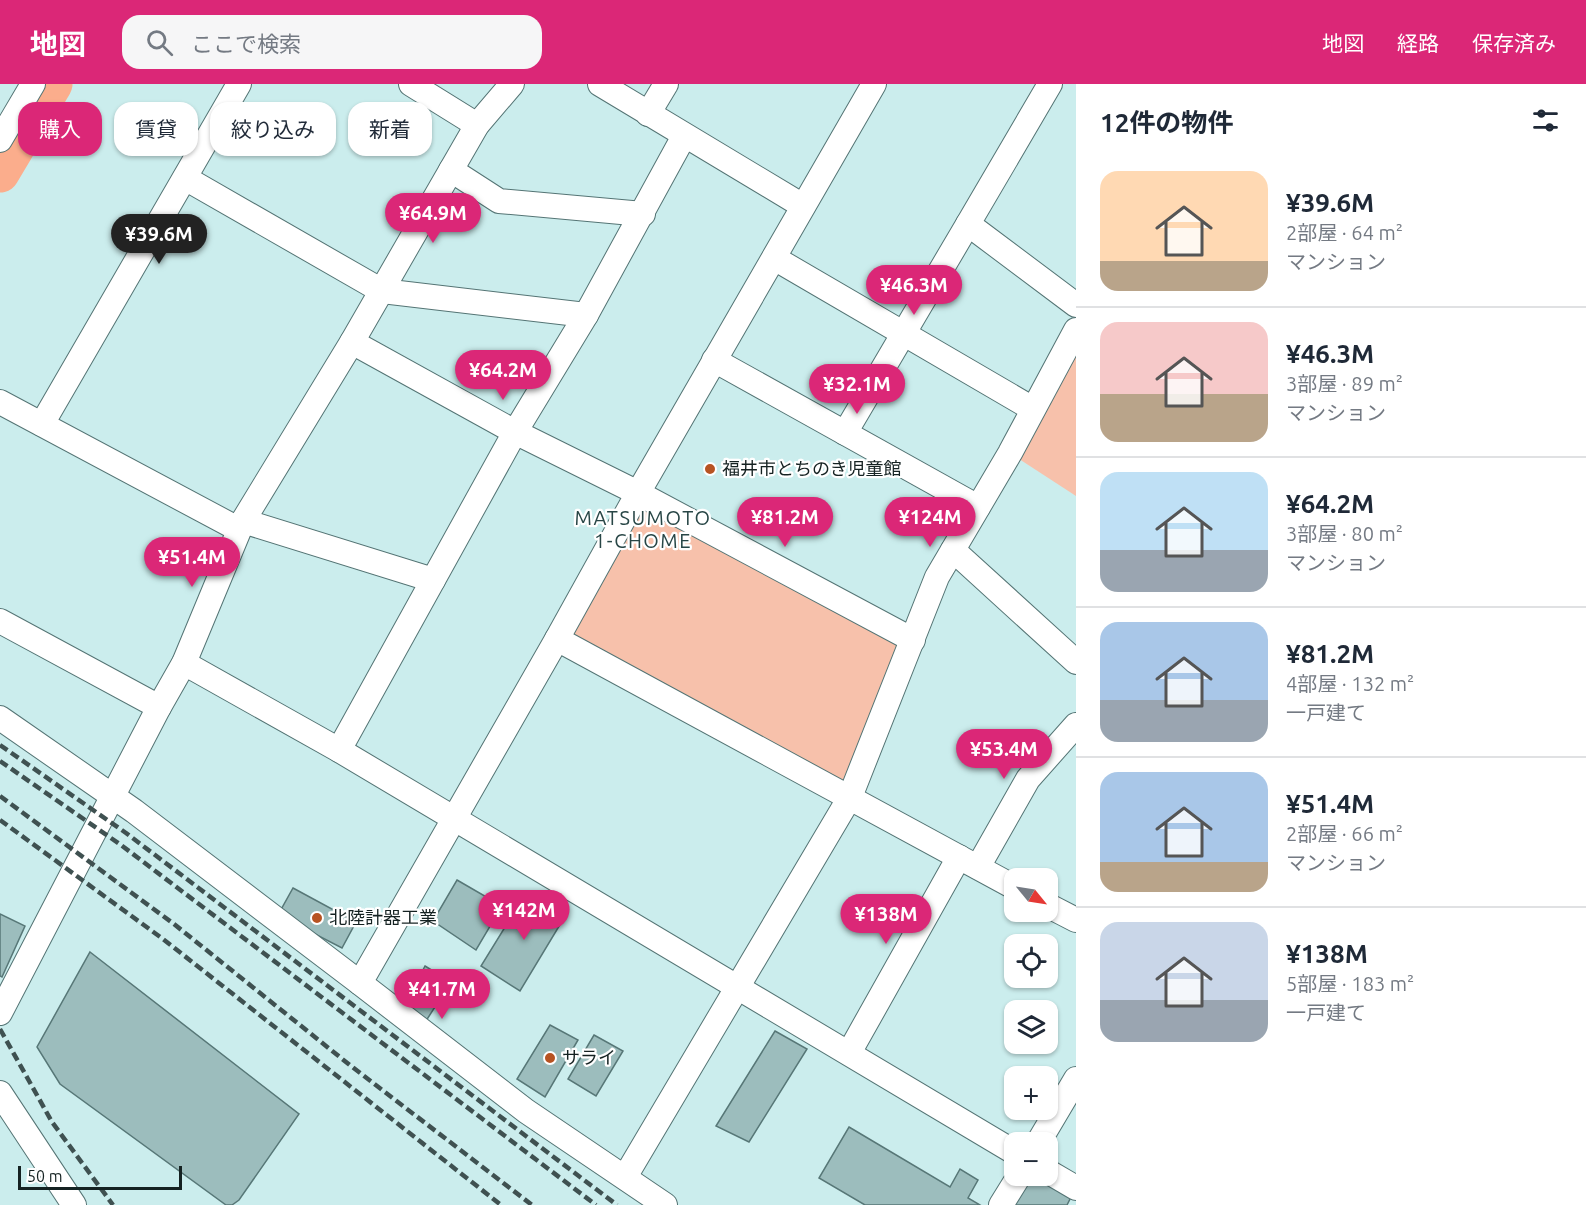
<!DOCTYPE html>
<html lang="ja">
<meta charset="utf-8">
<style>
:root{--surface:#fff;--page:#f6f6f7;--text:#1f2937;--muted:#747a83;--line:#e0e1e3;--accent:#db2777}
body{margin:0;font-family:Ubuntu,"Noto Sans JP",sans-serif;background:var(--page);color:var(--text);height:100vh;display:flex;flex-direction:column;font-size:22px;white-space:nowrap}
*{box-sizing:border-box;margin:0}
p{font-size:20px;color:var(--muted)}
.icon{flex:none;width:33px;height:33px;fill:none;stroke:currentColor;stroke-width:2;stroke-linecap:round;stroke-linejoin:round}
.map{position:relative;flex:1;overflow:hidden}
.sheet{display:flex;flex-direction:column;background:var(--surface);width:510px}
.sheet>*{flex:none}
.banner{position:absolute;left:18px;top:18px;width:570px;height:54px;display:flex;gap:12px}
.needle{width:39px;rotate:120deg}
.buttons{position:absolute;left:1004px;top:784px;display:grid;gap:12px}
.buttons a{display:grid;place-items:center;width:54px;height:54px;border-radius:12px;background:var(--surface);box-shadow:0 2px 4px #0004;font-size:30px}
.scale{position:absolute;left:18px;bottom:15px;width:164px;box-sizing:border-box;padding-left:6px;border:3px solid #152222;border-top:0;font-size:16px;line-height:21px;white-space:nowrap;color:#152222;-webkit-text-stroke:4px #fff;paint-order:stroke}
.price{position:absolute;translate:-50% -51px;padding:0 14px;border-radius:21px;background:var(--accent);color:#fff;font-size:20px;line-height:39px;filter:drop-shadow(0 2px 3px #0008)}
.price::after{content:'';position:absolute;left:50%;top:36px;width:18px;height:14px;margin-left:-9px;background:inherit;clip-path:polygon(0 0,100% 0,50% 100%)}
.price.on{background:#222;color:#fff}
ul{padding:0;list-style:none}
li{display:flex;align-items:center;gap:18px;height:150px;padding:0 24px}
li+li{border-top:2px solid var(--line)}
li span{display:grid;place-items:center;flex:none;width:168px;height:120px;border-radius:18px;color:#555}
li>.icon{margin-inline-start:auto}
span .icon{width:72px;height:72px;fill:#fffc;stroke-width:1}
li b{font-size:26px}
h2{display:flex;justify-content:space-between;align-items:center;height:72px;padding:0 24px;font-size:26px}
.chip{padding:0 21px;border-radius:18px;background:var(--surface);box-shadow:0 2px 4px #0004;font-size:21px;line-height:54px}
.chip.on{background:var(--accent);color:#fff}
header{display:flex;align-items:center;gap:36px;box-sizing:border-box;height:84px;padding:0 30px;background:var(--accent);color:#fff}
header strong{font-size:28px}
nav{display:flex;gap:33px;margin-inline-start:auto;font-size:21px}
.search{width:420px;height:54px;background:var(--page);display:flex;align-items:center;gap:15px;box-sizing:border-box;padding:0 21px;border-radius:18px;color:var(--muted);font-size:22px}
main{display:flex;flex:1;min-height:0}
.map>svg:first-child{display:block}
</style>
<header>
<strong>地図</strong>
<div class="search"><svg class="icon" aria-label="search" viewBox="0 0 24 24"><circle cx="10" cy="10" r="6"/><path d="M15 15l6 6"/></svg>ここで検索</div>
<nav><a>地図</a><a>経路</a><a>保存済み</a></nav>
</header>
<main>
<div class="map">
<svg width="1076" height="1121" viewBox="0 0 1076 1121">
<rect width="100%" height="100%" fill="#cbeded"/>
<g fill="#f7c1ab">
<path d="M1076,246v166l-66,-43z"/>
<path d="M638,409l266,143 -54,161 -293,-158z"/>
</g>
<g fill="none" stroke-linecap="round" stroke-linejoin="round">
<path stroke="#fbad8c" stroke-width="39" d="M0,89l53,-89"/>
</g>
<g fill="#9cbdbd" stroke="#577777" stroke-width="1.5">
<path d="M457,796l45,26 -26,44 -43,-29z"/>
<path d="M293,804l63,34 -14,26 -64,-33z"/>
<path d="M526,809l41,20 -47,78 -39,-25z"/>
<path d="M0,830l25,12 -23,51 -2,-1z"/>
<path d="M90,868l209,162 -60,86 -7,5h-6l-166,-121 -23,-37z"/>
<path d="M425,882l26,16 -27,42 -21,-15z"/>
<path d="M550,941l28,15 -33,57 -28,-18z"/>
<path d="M775,947l32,18 -58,93 -33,-16z"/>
<path d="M594,951l29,16 -27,45 -28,-17z"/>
<path d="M849,1043l101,60 10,-18 18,11 -10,18 12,7h-115l-46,-27z"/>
<path d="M1032,1092h6l34,19 -5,10h-53z"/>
</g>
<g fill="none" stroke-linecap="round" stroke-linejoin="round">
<defs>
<g id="minor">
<path d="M411,0l66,41"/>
<path d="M600,0l203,122"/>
<path d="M1050,0l-82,140 108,81"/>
<path d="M648,30l18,-30"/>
<path d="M0,56l33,-56"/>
<path d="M451,86l48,31 144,13"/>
<path d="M185,94l197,113 204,24"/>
<path d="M774,174l259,151"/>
<path d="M352,258l163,90 123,61 275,147"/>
<path d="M714,276l264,147"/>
<path d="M0,318l238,127"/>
<path d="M42,340l197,-340"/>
<path d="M845,349l123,-209"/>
<path d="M243,437l190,59"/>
<path d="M953,466l123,112"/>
<path d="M0,537l159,86"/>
<path d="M557,555l457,248"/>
<path d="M184,579l155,87 675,402"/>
<path d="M0,634l134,93 226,172"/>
<path d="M339,666l176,-318 71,-117 98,-179"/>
<path d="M978,783l50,-88 48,-54"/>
<path d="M1047,821l29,15"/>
<path d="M0,929l159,-306 25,-44 59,-142 109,-179 125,-217 35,-41"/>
<path d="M849,969l110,-196"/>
<path d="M0,1009l74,112"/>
<path d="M1038,1059l38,-64"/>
<path d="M1047,1087l29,17"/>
<path d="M625,1093l225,-380 87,-220 73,-124 66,-123"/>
<path d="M665,1121l-139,-94 -166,-128 197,-344 81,-146 236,-409"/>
<path d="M1001,1121l18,-29"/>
</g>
</defs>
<use href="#minor" stroke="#547474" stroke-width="26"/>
<use href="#minor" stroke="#fff" stroke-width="24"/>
<g stroke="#3f5151" stroke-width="4.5" stroke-dasharray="9 4.5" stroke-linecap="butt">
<path d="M0,661l126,88 491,372"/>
<path d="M0,677l121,84 475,360"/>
<path d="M0,712l174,128 177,142 181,139"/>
<path d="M0,736l163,119 338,266"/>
<path d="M0,945l52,93 61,83"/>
</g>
</g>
<g fill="#b75322" stroke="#fff" stroke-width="2">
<circle cx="710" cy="385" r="6"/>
<circle cx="317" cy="834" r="6"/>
<circle cx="550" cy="974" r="6"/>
</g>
<g text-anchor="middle" stroke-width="4.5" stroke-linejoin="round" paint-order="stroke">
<g font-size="18" fill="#152222" stroke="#fff" text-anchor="start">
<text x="722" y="391">福井市とちのき児童館</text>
<text x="329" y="840">北陸計器工業</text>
<text x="562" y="980">サライ</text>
</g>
<g font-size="20" letter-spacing="1.5" fill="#284646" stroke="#fff">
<text x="643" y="441">MATSUMOTO<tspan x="643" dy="23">1-CHOME</tspan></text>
</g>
</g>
</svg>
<div class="buttons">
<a><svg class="needle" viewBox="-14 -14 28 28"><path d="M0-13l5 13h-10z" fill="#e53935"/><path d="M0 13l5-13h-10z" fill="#747a83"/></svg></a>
<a><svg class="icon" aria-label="locate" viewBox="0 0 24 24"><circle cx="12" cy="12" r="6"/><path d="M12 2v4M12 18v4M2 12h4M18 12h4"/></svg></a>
<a><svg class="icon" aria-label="layers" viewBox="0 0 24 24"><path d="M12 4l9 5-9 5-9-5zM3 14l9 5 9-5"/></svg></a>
<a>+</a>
<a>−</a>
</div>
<div class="scale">50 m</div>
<b class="price" style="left:433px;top:160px">¥64.9M</b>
<b class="price on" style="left:159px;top:181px">¥39.6M</b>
<b class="price" style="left:914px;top:232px">¥46.3M</b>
<b class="price" style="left:503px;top:317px">¥64.2M</b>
<b class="price" style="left:857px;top:331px">¥32.1M</b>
<b class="price" style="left:785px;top:464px">¥81.2M</b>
<b class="price" style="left:930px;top:464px">¥124M</b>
<b class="price" style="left:192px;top:504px">¥51.4M</b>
<b class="price" style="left:1004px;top:696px">¥53.4M</b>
<b class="price" style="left:524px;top:857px">¥142M</b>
<b class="price" style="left:886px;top:861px">¥138M</b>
<b class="price" style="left:442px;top:936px">¥41.7M</b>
<div class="banner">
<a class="chip on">購入</a>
<a class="chip">賃貸</a>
<a class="chip">絞り込み</a>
<a class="chip">新着</a>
</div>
</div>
<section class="sheet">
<h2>12件の物件<svg class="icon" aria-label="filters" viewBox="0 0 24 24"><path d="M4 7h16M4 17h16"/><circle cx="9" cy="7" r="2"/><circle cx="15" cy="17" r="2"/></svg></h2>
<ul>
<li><span style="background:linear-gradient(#ffd9b3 75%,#b9a48a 0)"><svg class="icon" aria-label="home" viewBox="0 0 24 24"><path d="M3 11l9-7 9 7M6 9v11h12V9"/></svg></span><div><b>¥39.6M</b><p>2部屋 · 64 m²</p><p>マンション</p></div></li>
<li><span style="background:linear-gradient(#f6c9c9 60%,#b9a48a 0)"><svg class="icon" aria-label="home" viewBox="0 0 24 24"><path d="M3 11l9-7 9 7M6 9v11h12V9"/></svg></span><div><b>¥46.3M</b><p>3部屋 · 89 m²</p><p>マンション</p></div></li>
<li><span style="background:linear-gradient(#bfe0f5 65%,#9aa5b1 0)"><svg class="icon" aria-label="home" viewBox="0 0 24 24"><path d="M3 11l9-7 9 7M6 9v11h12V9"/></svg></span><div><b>¥64.2M</b><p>3部屋 · 80 m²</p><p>マンション</p></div></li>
<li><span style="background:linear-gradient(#a9c7e8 65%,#9aa5b1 0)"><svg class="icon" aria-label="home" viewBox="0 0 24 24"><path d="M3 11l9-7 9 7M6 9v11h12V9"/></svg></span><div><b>¥81.2M</b><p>4部屋 · 132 m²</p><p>一戸建て</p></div></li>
<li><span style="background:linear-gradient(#a9c7e8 75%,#b9a48a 0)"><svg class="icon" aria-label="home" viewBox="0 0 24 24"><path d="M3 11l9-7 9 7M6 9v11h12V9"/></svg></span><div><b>¥51.4M</b><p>2部屋 · 66 m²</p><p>マンション</p></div></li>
<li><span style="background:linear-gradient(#c9d6e8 65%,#9aa5b1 0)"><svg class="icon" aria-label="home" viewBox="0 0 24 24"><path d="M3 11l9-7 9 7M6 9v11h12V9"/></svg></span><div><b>¥138M</b><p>5部屋 · 183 m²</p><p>一戸建て</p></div></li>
</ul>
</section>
</main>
